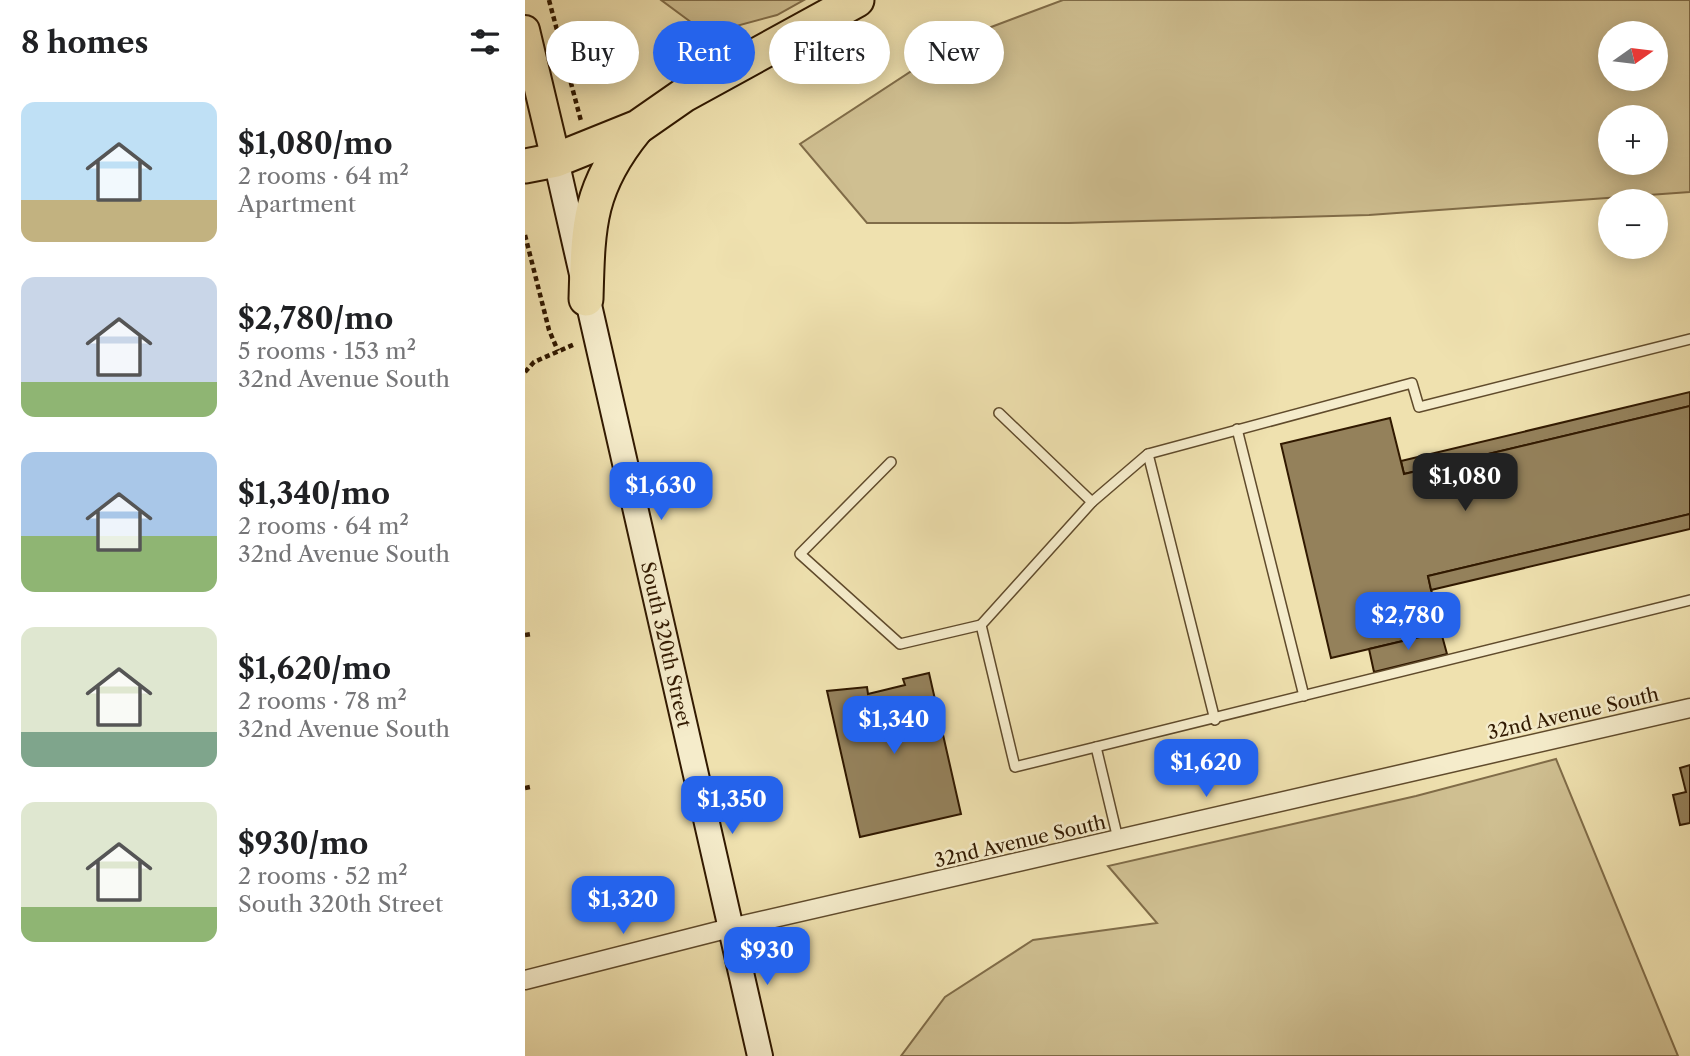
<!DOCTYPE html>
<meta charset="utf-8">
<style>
:root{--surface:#fff;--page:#f6f6f6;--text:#202124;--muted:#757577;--accent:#2563eb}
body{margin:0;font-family:"Libre Caslon Text",serif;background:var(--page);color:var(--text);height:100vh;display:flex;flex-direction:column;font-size:26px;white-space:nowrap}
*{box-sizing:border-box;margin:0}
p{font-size:23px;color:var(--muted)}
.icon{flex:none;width:38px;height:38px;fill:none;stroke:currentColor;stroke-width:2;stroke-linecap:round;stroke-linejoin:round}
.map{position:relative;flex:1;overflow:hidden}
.sheet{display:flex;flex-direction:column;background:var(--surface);width:525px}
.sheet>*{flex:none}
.hud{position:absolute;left:21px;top:21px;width:665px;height:63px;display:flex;gap:14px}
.needle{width:46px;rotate:76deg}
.fabs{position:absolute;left:1073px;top:21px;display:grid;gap:14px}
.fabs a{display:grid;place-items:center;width:70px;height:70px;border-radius:50%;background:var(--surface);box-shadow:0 4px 18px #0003;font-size:35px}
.price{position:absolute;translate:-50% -60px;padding:0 16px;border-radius:14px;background:var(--accent);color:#fff;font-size:23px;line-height:46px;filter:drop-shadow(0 2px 4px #0008)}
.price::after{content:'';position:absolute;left:50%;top:42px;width:21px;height:16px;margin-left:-10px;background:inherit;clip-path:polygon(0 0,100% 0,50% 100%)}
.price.active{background:#222;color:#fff}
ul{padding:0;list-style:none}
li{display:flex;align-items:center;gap:21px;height:175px;padding:0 21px}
li span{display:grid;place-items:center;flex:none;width:196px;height:140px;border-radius:14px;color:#555}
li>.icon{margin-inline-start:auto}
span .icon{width:84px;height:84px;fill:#fffc;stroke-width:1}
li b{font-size:30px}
h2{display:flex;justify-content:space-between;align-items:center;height:84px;padding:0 21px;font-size:30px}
.tag{padding:0 24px;border-radius:32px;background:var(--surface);box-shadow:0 4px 18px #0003;font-size:24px;line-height:63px}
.tag.active{background:var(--accent);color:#fff}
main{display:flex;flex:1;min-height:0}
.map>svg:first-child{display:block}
</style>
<main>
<section class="sheet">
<h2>8 homes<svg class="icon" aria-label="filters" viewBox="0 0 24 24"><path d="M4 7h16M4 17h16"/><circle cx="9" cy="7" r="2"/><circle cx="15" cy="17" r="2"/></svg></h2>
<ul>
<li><span style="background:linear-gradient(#bfe0f5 70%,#c2b280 0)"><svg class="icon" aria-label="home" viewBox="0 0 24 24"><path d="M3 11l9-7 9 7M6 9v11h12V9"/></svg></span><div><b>$1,080/mo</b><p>2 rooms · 64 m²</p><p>Apartment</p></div></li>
<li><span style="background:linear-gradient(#c9d6e8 75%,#8fb573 0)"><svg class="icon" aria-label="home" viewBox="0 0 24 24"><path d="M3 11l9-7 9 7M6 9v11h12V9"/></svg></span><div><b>$2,780/mo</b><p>5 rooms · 153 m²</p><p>32nd Avenue South</p></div></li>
<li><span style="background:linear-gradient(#a9c7e8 60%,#8fb573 0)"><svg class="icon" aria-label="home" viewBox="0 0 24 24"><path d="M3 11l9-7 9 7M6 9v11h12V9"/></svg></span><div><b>$1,340/mo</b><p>2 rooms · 64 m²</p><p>32nd Avenue South</p></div></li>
<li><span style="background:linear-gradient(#dfe7d0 75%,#7fa58c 0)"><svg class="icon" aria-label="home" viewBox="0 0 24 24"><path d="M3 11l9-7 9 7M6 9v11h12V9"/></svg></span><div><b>$1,620/mo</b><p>2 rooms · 78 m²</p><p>32nd Avenue South</p></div></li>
<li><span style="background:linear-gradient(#dfe7d0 75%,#8fb573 0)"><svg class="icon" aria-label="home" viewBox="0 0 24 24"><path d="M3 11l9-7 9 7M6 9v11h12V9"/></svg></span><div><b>$930/mo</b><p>2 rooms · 52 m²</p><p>South 320th Street</p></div></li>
</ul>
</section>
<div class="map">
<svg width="1165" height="1056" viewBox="0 0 1165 1056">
<rect width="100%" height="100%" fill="#efe1af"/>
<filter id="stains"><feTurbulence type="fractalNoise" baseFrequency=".00286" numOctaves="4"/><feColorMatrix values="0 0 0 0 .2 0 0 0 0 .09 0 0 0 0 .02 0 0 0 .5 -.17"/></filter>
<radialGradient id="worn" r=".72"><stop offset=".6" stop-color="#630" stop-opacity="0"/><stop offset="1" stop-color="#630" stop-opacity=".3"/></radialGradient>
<g fill="#cfbf91" stroke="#806c48" stroke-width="2" fill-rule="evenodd">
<path d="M136,0h143l-27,15 -70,19z"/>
<path d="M538,0h627v192l-321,23 -300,8h-202l-67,-79 162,-106zM1130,33v46h-45v-46zM1130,117v46h-45v-46z"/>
<path d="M1031,759l122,297h-777l44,-59 88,-57 124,-17 -49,-57 308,-70z"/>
</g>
<g fill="#94815b" stroke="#311900" stroke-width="2">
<path d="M1165,392v14l-286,68 -3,-13z"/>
<path d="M1165,406v108l-262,62 13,56 -110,26 -50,-214 109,-26 14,56z"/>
<path d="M1165,514v15l-259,61 -3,-14z"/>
<path d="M916,632l6,22 -73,18 -5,-23z"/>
<path d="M404,673l32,141 -101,23 -33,-146 40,-4 1,7 37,-9 -2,-6z"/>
<path d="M1165,765v58l-10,2 -7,-30 13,-3 -6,-24z"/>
</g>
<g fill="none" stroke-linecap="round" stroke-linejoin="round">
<defs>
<g id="lane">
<path d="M474,413l93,89 -111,123 34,142 81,-20 22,92"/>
<path d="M712,429l67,267"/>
<path d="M623,454l67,266"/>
<path d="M366,462l-91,92 100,90 81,-19"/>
<path d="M567,502l56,-48 264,-71 7,24 271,-68"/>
<path d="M571,747l594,-147"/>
</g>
<path id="street" d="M0,980l205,-52 960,-220"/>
<g id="secondary">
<path id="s1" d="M31,160l204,896"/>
</g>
<path id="primary" d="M0,30l31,130"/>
<g id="highway">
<path d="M0,166l31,-6 82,-33 46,-32 173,-95"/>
<path d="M61,299c2,-73 2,-111 50,-170"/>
</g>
</defs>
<use href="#lane" stroke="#604b2c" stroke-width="12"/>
<use href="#street" stroke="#604b2c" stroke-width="21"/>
<use href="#secondary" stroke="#311900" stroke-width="28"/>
<use href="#primary" stroke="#311900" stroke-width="32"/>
<use href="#highway" stroke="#311900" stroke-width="37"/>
<g stroke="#311900" stroke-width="4.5" stroke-dasharray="5 3.5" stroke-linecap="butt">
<path d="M24,0l32,121"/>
<path d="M0,235l24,95 9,21"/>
<path d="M0,372l9,-10 41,-18"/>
<path d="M0,635l6,-1"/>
<path d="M0,788l5,-1"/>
</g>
<use href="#lane" stroke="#f5eccb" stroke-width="9"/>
<use href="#street" stroke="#f5eccb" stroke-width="18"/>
<use href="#secondary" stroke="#f5eccb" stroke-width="24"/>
<use href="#primary" stroke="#efe1af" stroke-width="28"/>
<use href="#highway" stroke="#efe1af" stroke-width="33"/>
</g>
<g text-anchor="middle" stroke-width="5" stroke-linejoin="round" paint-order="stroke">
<g font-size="19" fill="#311900" stroke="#f5eccb">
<text dy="7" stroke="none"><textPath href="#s1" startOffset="497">South 320th Street</textPath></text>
<text transform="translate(1048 713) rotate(-13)" y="7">32nd Avenue South</text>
<text transform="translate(495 841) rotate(-13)" y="7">32nd Avenue South</text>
</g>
</g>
<rect width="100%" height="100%" filter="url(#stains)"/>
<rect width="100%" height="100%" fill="url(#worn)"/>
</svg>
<div class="fabs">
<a><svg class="needle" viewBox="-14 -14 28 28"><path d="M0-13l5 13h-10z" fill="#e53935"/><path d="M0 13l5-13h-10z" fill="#757577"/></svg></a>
<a>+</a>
<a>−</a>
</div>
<b class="price active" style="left:940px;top:513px">$1,080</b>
<b class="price" style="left:136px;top:522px">$1,630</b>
<b class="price" style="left:883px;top:652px">$2,780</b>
<b class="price" style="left:369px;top:756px">$1,340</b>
<b class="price" style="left:681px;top:799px">$1,620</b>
<b class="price" style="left:207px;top:836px">$1,350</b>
<b class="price" style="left:98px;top:936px">$1,320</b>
<b class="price" style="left:242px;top:987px">$930</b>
<div class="hud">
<a class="tag">Buy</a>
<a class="tag active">Rent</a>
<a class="tag">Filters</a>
<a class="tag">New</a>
</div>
</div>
</main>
